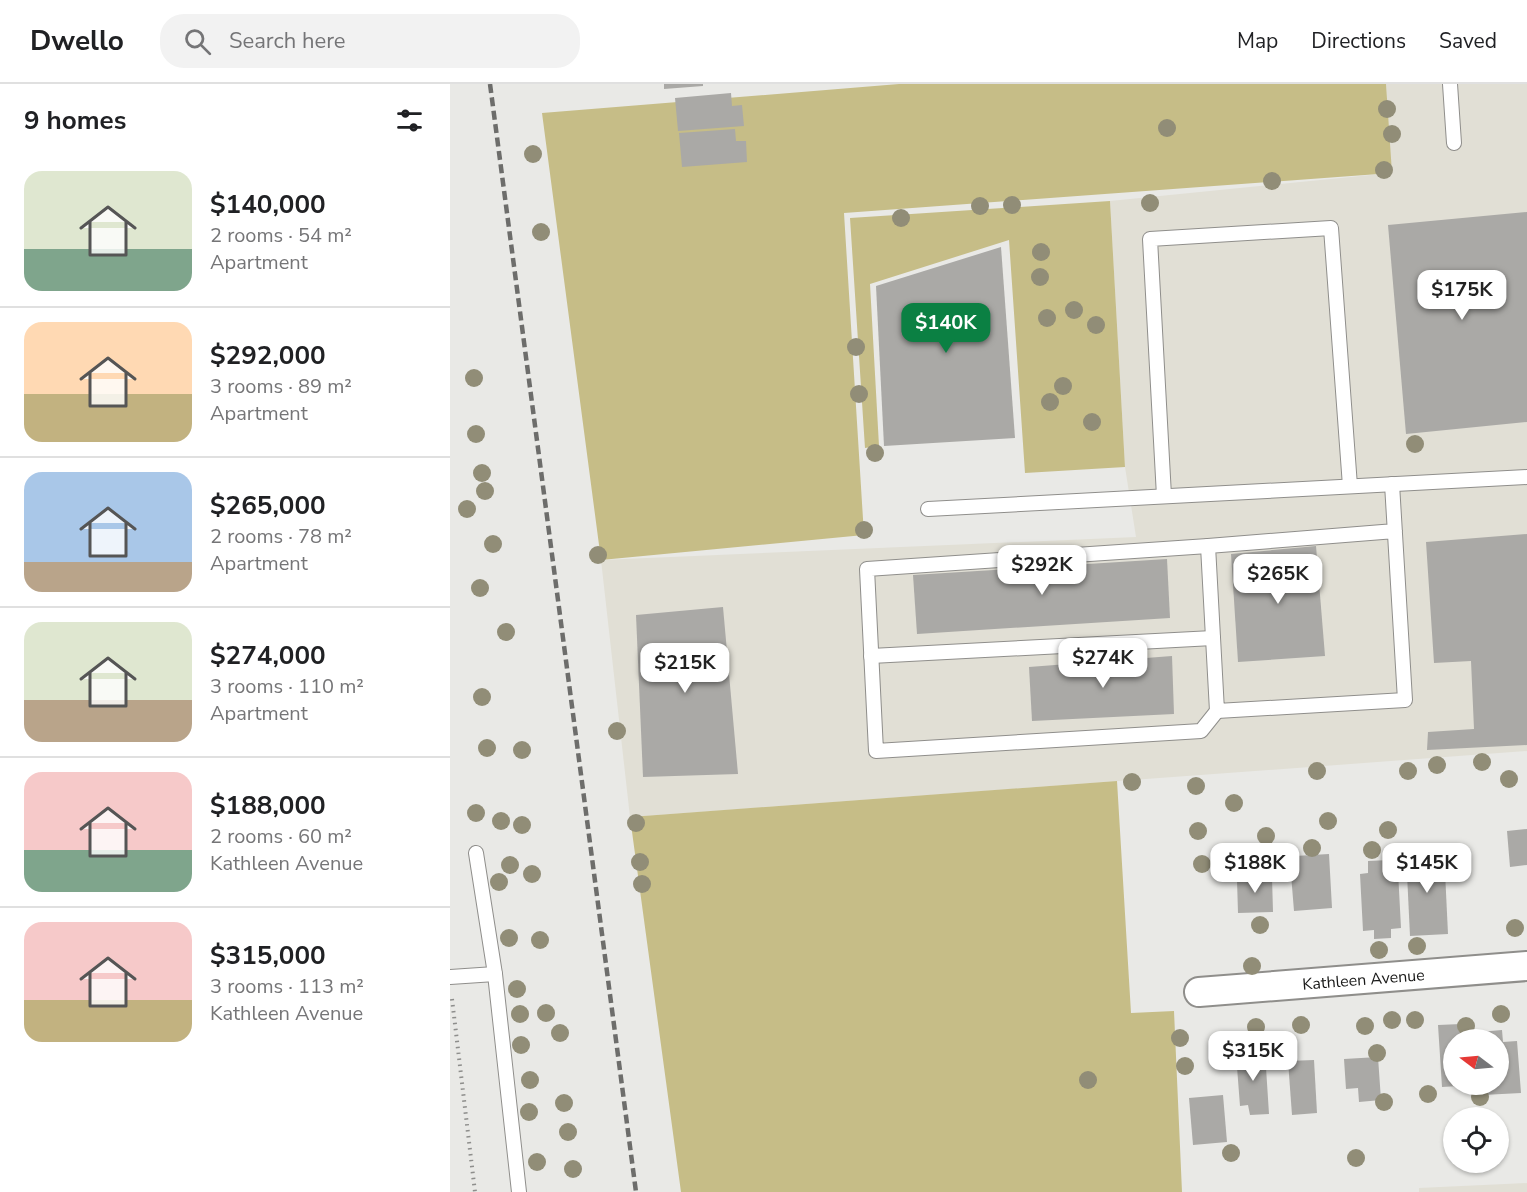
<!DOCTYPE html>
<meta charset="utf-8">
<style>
:root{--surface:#fff;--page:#f2f2f2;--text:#202124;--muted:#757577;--line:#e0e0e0;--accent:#0b8043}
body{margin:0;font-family:"Nunito Sans",sans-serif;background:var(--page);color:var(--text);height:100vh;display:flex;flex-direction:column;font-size:22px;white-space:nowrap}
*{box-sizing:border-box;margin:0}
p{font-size:20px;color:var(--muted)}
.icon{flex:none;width:33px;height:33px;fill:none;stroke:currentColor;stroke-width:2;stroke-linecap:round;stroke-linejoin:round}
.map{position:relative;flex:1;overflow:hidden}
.side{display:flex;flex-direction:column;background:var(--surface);width:450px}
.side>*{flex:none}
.needle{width:39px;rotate:286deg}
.tools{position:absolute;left:993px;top:945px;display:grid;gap:12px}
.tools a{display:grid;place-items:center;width:66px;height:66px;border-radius:50%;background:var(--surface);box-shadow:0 2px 4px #0004;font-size:30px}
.price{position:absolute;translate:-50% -51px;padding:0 14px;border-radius:12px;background:#fff;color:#222;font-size:20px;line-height:39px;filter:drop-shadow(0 2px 3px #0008)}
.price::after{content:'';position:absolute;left:50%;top:36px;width:18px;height:14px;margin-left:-9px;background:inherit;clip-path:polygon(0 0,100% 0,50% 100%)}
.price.on{background:var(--accent);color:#fff}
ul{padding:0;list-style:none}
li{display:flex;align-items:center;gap:18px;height:150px;padding:0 24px}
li+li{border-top:2px solid var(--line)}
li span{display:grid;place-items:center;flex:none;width:168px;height:120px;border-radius:18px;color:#555}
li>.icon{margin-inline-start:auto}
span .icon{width:72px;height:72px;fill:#fffc;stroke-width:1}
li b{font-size:26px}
h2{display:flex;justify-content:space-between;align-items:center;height:72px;padding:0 24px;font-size:26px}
header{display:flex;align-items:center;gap:36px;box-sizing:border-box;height:84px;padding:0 30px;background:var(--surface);border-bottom:2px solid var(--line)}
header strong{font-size:28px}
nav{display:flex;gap:33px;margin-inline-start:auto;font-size:21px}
.search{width:420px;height:54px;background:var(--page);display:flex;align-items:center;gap:15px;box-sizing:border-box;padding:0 21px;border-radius:24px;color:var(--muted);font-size:22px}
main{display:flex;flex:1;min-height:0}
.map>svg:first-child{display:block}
</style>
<header>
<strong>Dwello</strong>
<div class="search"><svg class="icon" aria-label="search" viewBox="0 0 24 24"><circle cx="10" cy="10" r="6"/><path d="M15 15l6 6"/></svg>Search here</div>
<nav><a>Map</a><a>Directions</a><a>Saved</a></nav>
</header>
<main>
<section class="side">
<h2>9 homes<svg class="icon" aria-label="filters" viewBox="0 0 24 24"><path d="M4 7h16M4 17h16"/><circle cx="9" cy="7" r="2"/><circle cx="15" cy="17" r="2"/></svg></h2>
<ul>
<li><span style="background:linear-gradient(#dfe7d0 65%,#7fa58c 0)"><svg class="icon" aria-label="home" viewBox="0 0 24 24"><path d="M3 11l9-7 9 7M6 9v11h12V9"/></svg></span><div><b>$140,000</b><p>2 rooms · 54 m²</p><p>Apartment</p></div></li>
<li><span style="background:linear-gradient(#ffd9b3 60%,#c2b280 0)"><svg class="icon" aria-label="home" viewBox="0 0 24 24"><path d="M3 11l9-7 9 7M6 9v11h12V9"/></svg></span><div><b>$292,000</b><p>3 rooms · 89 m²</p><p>Apartment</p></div></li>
<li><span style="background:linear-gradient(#a9c7e8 75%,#b9a48a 0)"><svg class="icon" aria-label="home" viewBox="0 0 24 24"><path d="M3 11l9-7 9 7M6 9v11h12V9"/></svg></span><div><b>$265,000</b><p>2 rooms · 78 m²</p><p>Apartment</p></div></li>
<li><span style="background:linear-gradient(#dfe7d0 65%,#b9a48a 0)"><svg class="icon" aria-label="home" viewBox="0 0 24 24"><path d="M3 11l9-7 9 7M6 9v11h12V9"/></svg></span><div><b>$274,000</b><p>3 rooms · 110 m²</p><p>Apartment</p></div></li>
<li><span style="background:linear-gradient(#f6c9c9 65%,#7fa58c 0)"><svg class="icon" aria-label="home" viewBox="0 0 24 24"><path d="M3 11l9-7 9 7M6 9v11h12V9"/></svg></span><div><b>$188,000</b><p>2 rooms · 60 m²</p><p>Kathleen Avenue</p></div></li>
<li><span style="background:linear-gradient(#f6c9c9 65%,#c2b280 0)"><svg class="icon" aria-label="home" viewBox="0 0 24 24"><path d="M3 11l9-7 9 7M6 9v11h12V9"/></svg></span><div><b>$315,000</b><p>3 rooms · 113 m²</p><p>Kathleen Avenue</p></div></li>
</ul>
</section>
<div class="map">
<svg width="1077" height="1108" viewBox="0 0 1077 1108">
<rect width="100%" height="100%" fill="#e9e9e6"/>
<g fill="#e1dfd5">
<path d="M936,0h141v667l-897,66 -29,-257 535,-23 -11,-70 -15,-266 281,-28z"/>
<path d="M1077,1099v9h-108v-4z"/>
</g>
<g fill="#c6bd87">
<path d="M449,0h487l6,89 -548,40 20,322 -263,25 -59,-447z"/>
<path d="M660,117l15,266 -100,6 -16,-233 -139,44 9,162 -14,2 -15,-230z"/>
<path d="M667,697l14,232 43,-2 8,181h-501l-51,-375z"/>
</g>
<g fill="#aaa9a6">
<path d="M214,0h39v2l-39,3z"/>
<path d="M281,9l1,13 10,-1 2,21 -66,5 -3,-33z"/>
<path d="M285,45l1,12h10l1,21 -65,5 -3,-34z"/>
<path d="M1077,128v210l-121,12 -18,-209z"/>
<path d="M551,163l14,191 -131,8 -8,-160z"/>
<path d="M1077,450v211l-100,5 1,-18 46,-3 -3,-68 -37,2 -8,-121z"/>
<path d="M866,462l9,110 -87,6 -7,-108z"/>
<path d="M717,475l3,59 -253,16 -4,-59z"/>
<path d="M273,523l15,167 -95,3 -7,-162z"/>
<path d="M722,572l2,58 -142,7 -3,-54z"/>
<path d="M1077,745v36l-17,2 -3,-36z"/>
<path d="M994,767l4,83 -38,2 -4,-83z"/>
<path d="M879,770l3,54 -38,3 -4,-49h5v-6z"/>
<path d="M940,776v11h8l3,57 -10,1v9l-17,1v-9l-11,1 -3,-57 8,-1v-12z"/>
<path d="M809,786v8l13,-1 1,35 -35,1 -1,-33 9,-1v-8z"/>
<path d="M1011,940v11l11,-1 1,6h-19v44h5v2l-17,1 -4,-62z"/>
<path d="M1052,946l1,12 14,-1 4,52 -38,2v-11h15v-44h-19v-8z"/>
<path d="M815,968l4,62 -19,1 -2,-10 -8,1 -4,-52z"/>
<path d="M928,973l3,43 -22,2 -1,-14 -12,1 -2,-30z"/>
<path d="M864,976l3,53 -25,2 -4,-54z"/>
<path d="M773,1011l4,47 -34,3 -4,-47z"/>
</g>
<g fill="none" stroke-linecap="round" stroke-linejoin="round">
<defs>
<g id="lane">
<path d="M1000,0l4,59"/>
<path d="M942,400l13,216 -188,11 -9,-165 187,-15"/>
<path d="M714,412l-14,-257 181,-11 19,258"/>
<path d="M478,425l599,-32"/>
<path d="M758,462l-341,23 9,182 325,-20 16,-20"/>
<path d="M421,572l342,-18"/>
<path d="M26,769l19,121 24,218"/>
<path d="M0,893l45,-3"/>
</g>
<g id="street">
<path id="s1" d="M749,908l328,-26"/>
</g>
</defs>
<use href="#lane" stroke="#8f8e8b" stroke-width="16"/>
<use href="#street" stroke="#8f8e8b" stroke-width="32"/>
<path stroke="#8e8e8c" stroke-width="4" stroke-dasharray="1.5 4.5" stroke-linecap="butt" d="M2,915l23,193"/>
<use href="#lane" stroke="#fff" stroke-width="14"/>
<use href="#street" stroke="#fff" stroke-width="28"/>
<path stroke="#6d6d6b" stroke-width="4.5" stroke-dasharray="9 4.5" stroke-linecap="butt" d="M40,0l146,1108"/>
</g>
<g fill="#918d77">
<circle cx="937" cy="25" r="9"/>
<circle cx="717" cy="44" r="9"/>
<circle cx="942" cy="50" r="9"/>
<circle cx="83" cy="70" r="9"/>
<circle cx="934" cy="86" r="9"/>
<circle cx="822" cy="97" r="9"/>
<circle cx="700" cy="119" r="9"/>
<circle cx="562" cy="121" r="9"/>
<circle cx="530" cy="122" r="9"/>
<circle cx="451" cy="134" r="9"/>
<circle cx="91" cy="148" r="9"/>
<circle cx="591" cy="168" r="9"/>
<circle cx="590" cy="193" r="9"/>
<circle cx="624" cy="226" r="9"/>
<circle cx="597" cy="234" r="9"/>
<circle cx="646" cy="241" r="9"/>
<circle cx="406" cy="263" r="9"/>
<circle cx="24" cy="294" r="9"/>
<circle cx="613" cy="302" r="9"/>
<circle cx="409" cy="310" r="9"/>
<circle cx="600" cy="318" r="9"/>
<circle cx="642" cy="338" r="9"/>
<circle cx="26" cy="350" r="9"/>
<circle cx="965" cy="360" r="9"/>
<circle cx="425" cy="369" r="9"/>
<circle cx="32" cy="389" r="9"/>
<circle cx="35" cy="407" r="9"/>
<circle cx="17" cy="425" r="9"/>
<circle cx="414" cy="446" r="9"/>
<circle cx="43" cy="460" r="9"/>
<circle cx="148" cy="471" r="9"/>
<circle cx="30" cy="504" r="9"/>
<circle cx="56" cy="548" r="9"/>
<circle cx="32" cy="613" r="9"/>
<circle cx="167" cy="647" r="9"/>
<circle cx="37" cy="664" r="9"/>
<circle cx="72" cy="666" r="9"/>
<circle cx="1032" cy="678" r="9"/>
<circle cx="987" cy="681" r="9"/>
<circle cx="867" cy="687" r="9"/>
<circle cx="958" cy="687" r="9"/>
<circle cx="1059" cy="695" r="9"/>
<circle cx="682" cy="698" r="9"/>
<circle cx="746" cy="702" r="9"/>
<circle cx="784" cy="719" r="9"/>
<circle cx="26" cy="729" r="9"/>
<circle cx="51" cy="737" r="9"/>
<circle cx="878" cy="737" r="9"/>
<circle cx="186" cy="739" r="9"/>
<circle cx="72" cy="741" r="9"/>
<circle cx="938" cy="746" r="9"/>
<circle cx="748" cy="747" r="9"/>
<circle cx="816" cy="752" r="9"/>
<circle cx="862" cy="764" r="9"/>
<circle cx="922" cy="766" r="9"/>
<circle cx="190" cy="778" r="9"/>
<circle cx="752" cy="780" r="9"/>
<circle cx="60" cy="781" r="9"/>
<circle cx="82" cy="790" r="9"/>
<circle cx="49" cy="798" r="9"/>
<circle cx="192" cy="800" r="9"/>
<circle cx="810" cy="841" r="9"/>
<circle cx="1065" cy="844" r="9"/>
<circle cx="59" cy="854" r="9"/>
<circle cx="90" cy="856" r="9"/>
<circle cx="967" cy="862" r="9"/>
<circle cx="929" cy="866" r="9"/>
<circle cx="802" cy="882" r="9"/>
<circle cx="67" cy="905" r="9"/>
<circle cx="96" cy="929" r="9"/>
<circle cx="70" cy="930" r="9"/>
<circle cx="1051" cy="930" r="9"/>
<circle cx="942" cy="936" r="9"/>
<circle cx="965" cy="936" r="9"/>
<circle cx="851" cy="941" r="9"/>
<circle cx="915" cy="942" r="9"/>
<circle cx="1016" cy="942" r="9"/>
<circle cx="806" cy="943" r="9"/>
<circle cx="110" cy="949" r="9"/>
<circle cx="730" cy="954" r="9"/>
<circle cx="71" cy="961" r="9"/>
<circle cx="927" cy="969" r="9"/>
<circle cx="735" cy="982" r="9"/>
<circle cx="80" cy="996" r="9"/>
<circle cx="638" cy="996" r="9"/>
<circle cx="978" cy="1010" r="9"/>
<circle cx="1030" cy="1013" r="9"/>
<circle cx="934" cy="1018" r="9"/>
<circle cx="114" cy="1019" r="9"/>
<circle cx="79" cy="1028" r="9"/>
<circle cx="118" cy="1048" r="9"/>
<circle cx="781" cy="1069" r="9"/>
<circle cx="906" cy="1074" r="9"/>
<circle cx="87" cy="1078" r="9"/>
<circle cx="123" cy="1085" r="9"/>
</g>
<g text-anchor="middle" stroke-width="6" stroke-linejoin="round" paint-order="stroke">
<g font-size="16" fill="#191918" stroke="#fff">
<text dy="6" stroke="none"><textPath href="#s1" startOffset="165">Kathleen Avenue</textPath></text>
</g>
</g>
</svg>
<div class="tools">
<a><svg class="needle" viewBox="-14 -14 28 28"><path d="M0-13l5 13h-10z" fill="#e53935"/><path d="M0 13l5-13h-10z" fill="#757577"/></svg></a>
<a><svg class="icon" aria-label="locate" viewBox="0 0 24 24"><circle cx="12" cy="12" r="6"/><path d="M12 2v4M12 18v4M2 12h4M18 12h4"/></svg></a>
</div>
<b class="price" style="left:1012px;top:237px">$175K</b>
<b class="price on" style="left:496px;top:270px">$140K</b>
<b class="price" style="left:592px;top:512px">$292K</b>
<b class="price" style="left:828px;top:521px">$265K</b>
<b class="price" style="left:653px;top:605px">$274K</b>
<b class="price" style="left:235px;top:610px">$215K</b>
<b class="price" style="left:805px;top:810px">$188K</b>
<b class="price" style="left:977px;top:810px">$145K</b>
<b class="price" style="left:803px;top:998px">$315K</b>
</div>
</main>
